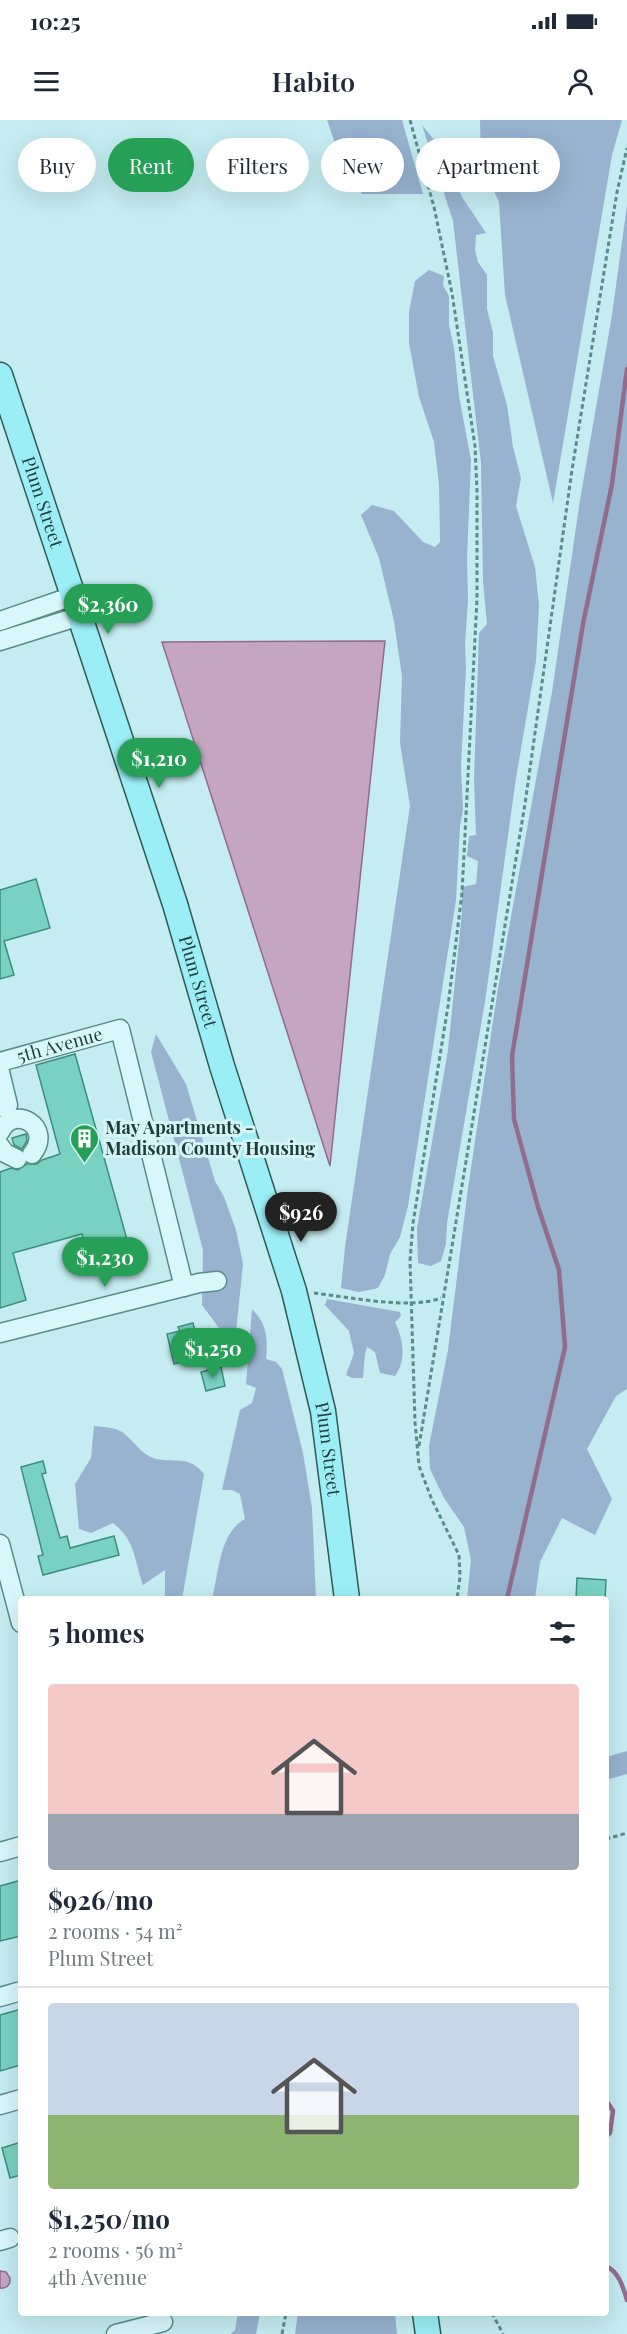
<!DOCTYPE html>
<meta charset="utf-8">
<style>
:root{--surface:#fff;--page:#f6f6f7;--text:#1f2937;--muted:#747a83;--line:#e0e1e3;--accent:#25a056}
body{margin:0;font-family:"Playfair Display",serif;background:var(--page);color:var(--text);height:100vh;display:flex;flex-direction:column;font-size:22px;white-space:nowrap}
*{box-sizing:border-box;margin:0}
p{font-size:20px;color:var(--muted)}
.icon{flex:none;width:33px;height:33px;fill:none;stroke:currentColor;stroke-width:2;stroke-linecap:round;stroke-linejoin:round}
.map{position:relative;flex:1;overflow:hidden}
.details{position:absolute;left:18px;top:1476px;width:591px;height:720px;display:flex;flex-direction:column;background:var(--surface);border-radius:6px;box-shadow:0 6px 24px #0002}
.details>*{flex:none}
.banner{position:absolute;left:18px;top:18px;width:591px;height:54px;display:flex;gap:12px}
.price{position:absolute;translate:-50% -51px;padding:0 14px;border-radius:21px;background:var(--accent);color:#fff;font-size:20px;line-height:39px;filter:drop-shadow(0 2px 3px #0008)}
.price::after{content:'';position:absolute;left:50%;top:36px;width:18px;height:14px;margin-left:-9px;background:inherit;clip-path:polygon(0 0,100% 0,50% 100%)}
.price.selected{background:#222;color:#fff}
ul{padding:0;list-style:none}
li{display:grid;align-content:center;gap:12px;height:318px;padding:0 30px}
li+li{border-top:2px solid var(--line)}
li span{display:grid;place-items:center;height:186px;border-radius:6px;color:#555}
li>.icon{margin-inline-start:auto}
span .icon{width:108px;height:108px;fill:#fffc;stroke-width:1}
li b{font-size:26px}
h2{display:flex;justify-content:space-between;align-items:center;height:72px;padding:0 30px;font-size:26px}
.tag{padding:0 21px;border-radius:27px;background:var(--surface);box-shadow:0 6px 24px #0002;font-size:21px;line-height:54px}
.tag.selected{background:var(--accent);color:#fff}
.status{display:flex;justify-content:space-between;align-items:center;height:42px;padding:0 30px;background:var(--surface);direction:ltr}
.status svg{height:16px;fill:currentColor}
header{display:flex;justify-content:space-between;align-items:center;height:78px;padding:0 30px;background:var(--surface);font-size:27px;font-weight:600}
.map>svg:first-child{display:block}
</style>
<div class="status"><b>10:25</b><svg viewBox="0 0 49 12"><path d="M0 12V9h3v3zM5 12V6h3v6zM10 12V3h3v9zM15 12V0h3v12zM26 1h20v11H26zM47 4h2v5h-2z"/></svg></div>
<header><svg class="icon" aria-label="menu" viewBox="0 0 24 24"><path d="M4 6h16M4 12h16M4 18h16"/></svg>Habito<svg class="icon" aria-label="person" viewBox="0 0 24 24"><circle cx="12" cy="8" r="4"/><path d="M4 21q1-7 8-7t8 7"/></svg></header>
<div class="map">
<svg width="627" height="2214" viewBox="0 0 627 2214">
<rect width="100%" height="100%" fill="#c4ecf1"/>
<g fill="#97b3d0">
<path d="M327,0h75l21,74h-61l-26,-48z"/>
<path d="M480,0h142l-10,35 -59,348 -48,-208 -6,-93 -18,-38z"/>
<path d="M422,5l17,21 8,21 15,30 24,36 -10,2 -1,15 3,12 9,13v34l6,24v23l14,49 6,42 8,31 -5,28 19,61 4,38 -3,56 -20,117 -31,224 -38,221 -1,21 -5,17 -10,5 -13,-3 -1,-35 31,-178 14,-138v-25l14,-3 2,-23 -11,-5 2,-20 7,-1 -2,-56 5,-146 8,-9 -4,-43 -2,-118 -28,-242z"/>
<path d="M627,85v1184l-11,7 -29,53 25,50 -17,36 -33,-17 -22,44 -5,37h-68l4,-39 -7,-33 -20,-29 -14,-29 -1,-23 19,-96 20,-162 30,-200 54,-296 28,-192 32,-185z"/>
<path d="M429,150l15,6 -1,9 6,11v29l5,23 5,48 12,64 -4,99 1,42 -3,43 1,23 -5,100 2,43 -3,16 -4,74 -48,306 -8,31 -10,17 -5,21 -7,13 -19,4 -18,-4 4,-41 65,-441 -10,-63 2,-66 -8,-56 -15,-63 -18,-43 11,-10 22,6 29,31 12,5 5,-5 -1,-58 -5,-42 -15,-45 -10,-54v-31l6,-31z"/>
<path d="M156,914l30,50 29,97 9,16 12,33 7,34 -8,78 -7,-2 -26,-35 1,-55 -52,-198z"/>
<path d="M327,1179l73,13 1,4 -6,6c8,17 12,38 0,54l-15,-3 -5,-21 -8,-5 -2,7 -2,24h-11l-6,-3 8,-22 -5,-22 -24,-26z"/>
<path d="M252,1189c15,15 16,30 14,50l10,3 6,7 21,84 9,55 4,91h-104c7,-26 7,-66 33,-80l-5,-25 -8,-4h-10l18,-80 12,-7 4,-15 -10,-4z"/>
<path d="M94,1306c7,1 18,1 24,4 14,6 22,25 38,29 20,4 33,-4 48,15l-22,125h-17v-29l-22,15c-9,-25 -7,-44 -30,-62l-22,10 -12,-4 -4,-45 16,-26z"/>
<path d="M627,1631v23l-21,6v-23z"/>
<path d="M238,2193h22l-4,21h-26l5,-4z"/>
<path d="M298,2193h97l2,21h-102z"/>
</g>
<g fill="#c4a6c1" stroke="#936c8d" stroke-width="1.5">
<path d="M385,521l-6,56 -49,469 -168,-524z"/>
<path d="M0,2151l6,1 4,6c1,7 -4,11 -10,10z"/>
</g>
<g fill="none" stroke-linecap="round" stroke-linejoin="round">
<g stroke="#936c8d" stroke-width="4.5">
<path d="M507,1479l58,-252 -6,-77 -21,-63 -24,-88 -2,-63 71,-432 29,-140 15,-115"/>
<path d="M606,1980l7,11 -3,22 -4,4"/>
<path d="M606,2146c13,6 17,21 21,34"/>
</g>
</g>
<g fill="#78d1c1" stroke="#3e8e7d" stroke-width="1.5">
<path d="M36,759l14,49 -46,13 10,34 -14,4v-89z"/>
<path d="M75,934l58,207 -17,5 1,3 -12,3 -1,-3 -12,3 -10,-38 -69,19 13,47 -26,8v-136l11,-4 7,2 9,-6h10l5,-4 18,-6 -24,-89z"/>
<path d="M26,1014l1,7 -5,8 -8,-4 -2,-7z"/>
<path d="M193,1203l6,24 -15,4 3,9 -13,4 -7,-30 13,-3 -2,-4z"/>
<path d="M221,1247l4,19 -19,5 -5,-19z"/>
<path d="M43,1341l3,12 -4,1 18,64 7,-2 3,12 44,-12 5,19 -76,20 -5,-19 5,-1 -22,-88z"/>
<path d="M577,1458l29,2 -1,19h-29z"/>
<path d="M21,1760v56l-21,5v-55z"/>
<path d="M21,1889v56l-21,6v-56z"/>
<path d="M21,2022v33l-11,3 -8,-30z"/>
</g>
<g fill="none" stroke-linecap="round" stroke-linejoin="round">
<defs>
<g id="minor">
<path d="M0,501l73,-25"/>
<path d="M0,521l80,-25"/>
<path id="s1" d="M0,942l120,-33 64,258"/>
<path d="M0,952l8,33 -8,2"/>
<path d="M0,1012c14,-29 54,-5 32,22"/>
<path d="M0,1026l5,7 12,6"/>
<path d="M0,1213l199,-50 18,-2"/>
<path d="M0,1424l21,79"/>
<path d="M0,1732l21,-6"/>
<path d="M0,1877l21,-6"/>
<path d="M0,1985l21,-6"/>
<path d="M0,2121l10,-3"/>
<path d="M116,2214l47,-12"/>
</g>
<g id="major">
<path id="s2" d="M0,255l175,529 47,162 72,225 29,120 24,188"/>
<path d="M425,2193l3,21"/>
</g>
</defs>
<use href="#minor" stroke="#598d89" stroke-width="21"/>
<use href="#major" stroke="#2e5b55" stroke-width="27"/>
<g stroke="#598d89" stroke-width="3" stroke-dasharray="4.5 3" stroke-linecap="butt">
<path d="M410,0l24,87 18,86 23,153 2,45v108l-15,294 -14,113 -35,217 -3,38 5,161 4,44 13,34 27,55 1,22 -3,22"/>
<path d="M314,1173c35,4 96,17 127,5"/>
<path d="M419,1326l106,-642 47,-334 45,-278 10,-44"/>
<path d="M606,1719l21,-6"/>
<path d="M492,2193l11,21"/>
<path d="M282,2214l4,-21"/>
</g>
<use href="#minor" stroke="#d8f7fb" stroke-width="18"/>
<use href="#major" stroke="#9beef6" stroke-width="24"/>
</g>
<defs>
<symbol id="building-pin" viewBox="-11 -11 22 30"><path d="M0 17L-7.5 6A9.5 9.5 0 1 1 7.5 6Z" fill="#25a056" stroke="#d5f4f8"/><path d="M-4-6H4V6H1V3H-1V6H-4ZM-2.5-4.3h1.7v1.8h-1.7ZM.8-4.3h1.7v1.8H.8ZM-2.5-1h1.7V.8h-1.7ZM.8-1h1.7V.8H.8Z" fill="#fff"/></symbol>
</defs>
<g fill-rule="evenodd">
<use href="#building-pin" x="68" y="1002" width="33" height="45"/>
</g>
<g text-anchor="middle" stroke-width="6" stroke-linejoin="round" paint-order="stroke">
<g font-size="18" fill="#1e3c39" stroke="#d5f4f8">
<text dy="6" stroke="none"><textPath href="#s2" startOffset="134">Plum Street</textPath></text>
<text dy="6" stroke="none"><textPath href="#s2" startOffset="638">Plum Street</textPath></text>
<text dy="6" stroke="none"><textPath href="#s1" startOffset="62">5th Avenue</textPath></text>
<text dy="6" stroke="none"><textPath href="#s2" startOffset="1124">Plum Street</textPath></text>
</g>
<g font-size="18" font-weight="bold" fill="#1e3c39" stroke="#d5f4f8" text-anchor="start">
<text x="105" y="1014">May Apartments -<tspan x="105" dy="21">Madison County Housing</tspan></text>
</g>
</g>
</svg>
<b class="price" style="left:108px;top:515px">$2,360</b>
<b class="price" style="left:159px;top:669px">$1,210</b>
<b class="price selected" style="left:301px;top:1123px">$926</b>
<b class="price" style="left:105px;top:1168px">$1,230</b>
<b class="price" style="left:213px;top:1259px">$1,250</b>
<div class="banner">
<a class="tag">Buy</a>
<a class="tag selected">Rent</a>
<a class="tag">Filters</a>
<a class="tag">New</a>
<a class="tag">Apartment</a>
</div>
<section class="details">
<h2>5 homes<svg class="icon" aria-label="filters" viewBox="0 0 24 24"><path d="M4 7h16M4 17h16"/><circle cx="9" cy="7" r="2"/><circle cx="15" cy="17" r="2"/></svg></h2>
<ul>
<li><span style="background:linear-gradient(#f6c9c9 70%,#9aa5b1 0)"><svg class="icon" aria-label="home" viewBox="0 0 24 24"><path d="M3 11l9-7 9 7M6 9v11h12V9"/></svg></span><div><b>$926/mo</b><p>2 rooms · 54 m²</p><p>Plum Street</p></div></li>
<li><span style="background:linear-gradient(#c9d6e8 60%,#8fb573 0)"><svg class="icon" aria-label="home" viewBox="0 0 24 24"><path d="M3 11l9-7 9 7M6 9v11h12V9"/></svg></span><div><b>$1,250/mo</b><p>2 rooms · 56 m²</p><p>4th Avenue</p></div></li>
</ul>
</section>
</div>
